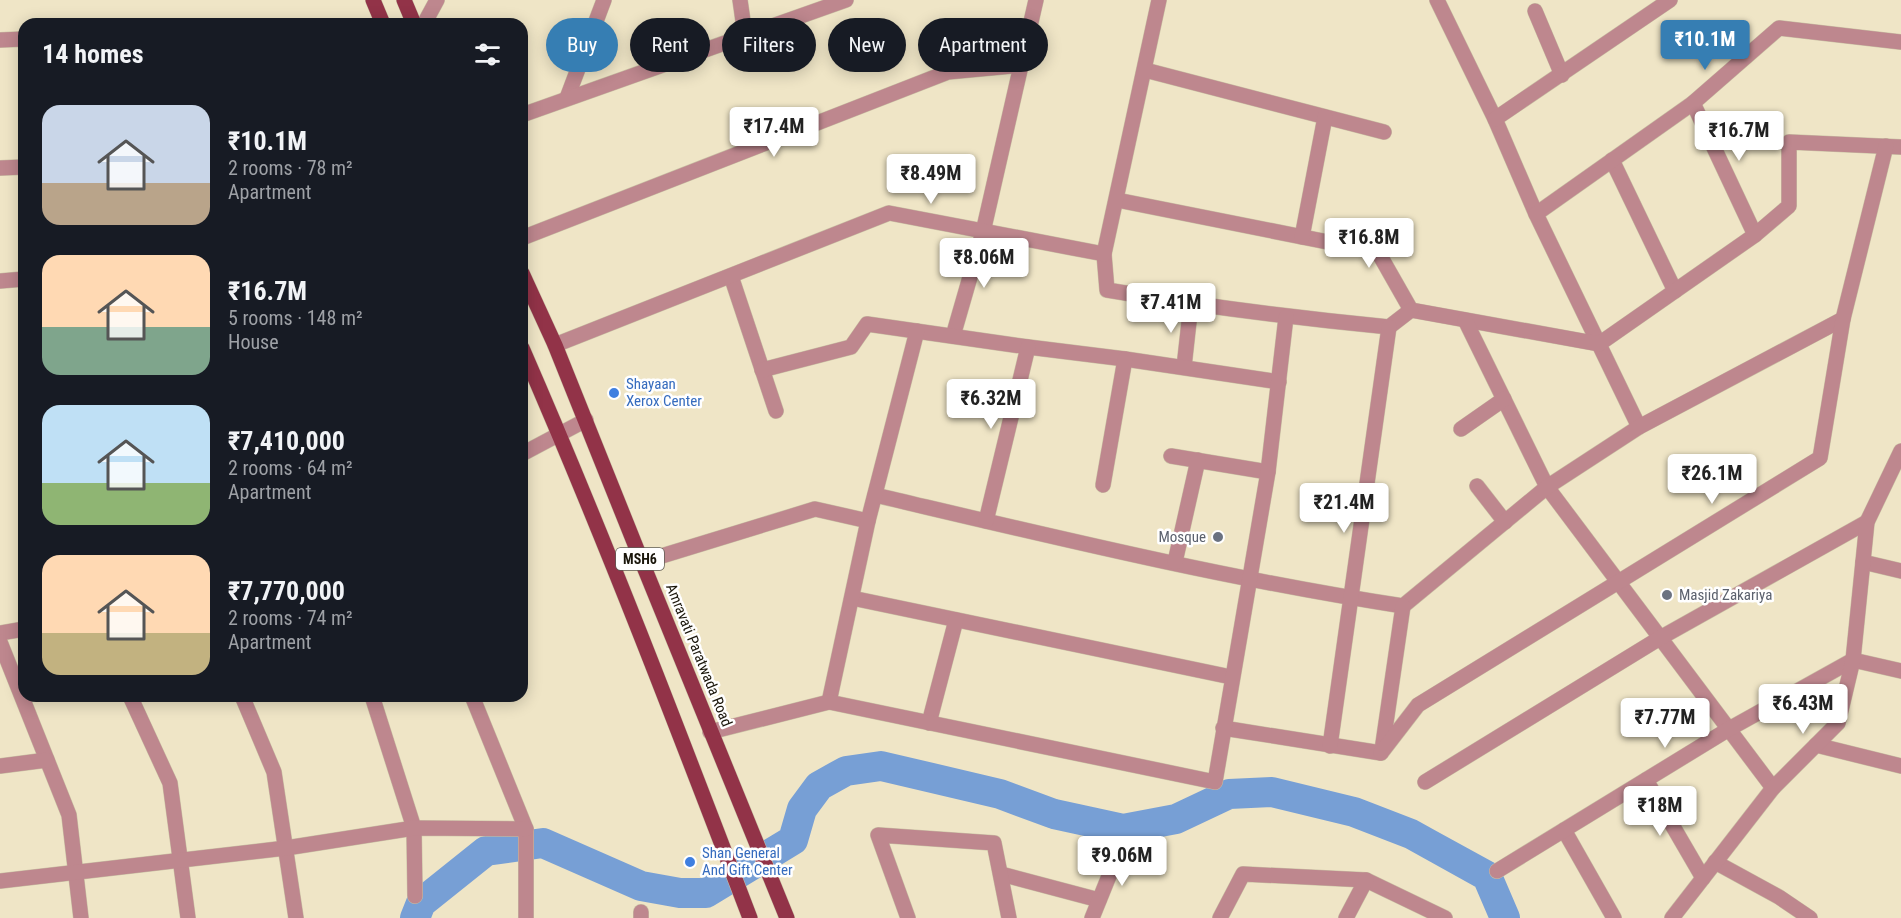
<!DOCTYPE html>
<meta charset="utf-8">
<style>
:root{--surface:#171b24;--page:#20242c;--text:#f1f3f6;--muted:#9ea1a6;--accent:#367eb3}
body{margin:0;font-family:"Roboto Condensed",sans-serif;background:var(--page);color:var(--text);height:100vh;display:flex;flex-direction:column;font-size:22px;white-space:nowrap}
*{box-sizing:border-box;margin:0}
p{font-size:20px;color:var(--muted)}
.icon{flex:none;width:33px;height:33px;fill:none;stroke:currentColor;stroke-width:2;stroke-linecap:round;stroke-linejoin:round}
.map{position:relative;flex:1;overflow:hidden}
.drawer{position:absolute;left:18px;top:18px;width:510px;height:684px;display:flex;flex-direction:column;background:var(--surface);border-radius:18px;box-shadow:0 3px 15px #0003}
.drawer>*{flex:none}
.guide{position:absolute;left:546px;top:18px;width:570px;height:54px;display:flex;gap:12px}
.price{position:absolute;translate:-50% -51px;padding:0 14px;border-radius:6px;background:#fff;color:#222;font-size:20px;line-height:39px;filter:drop-shadow(0 2px 3px #0008)}
.price::after{content:'';position:absolute;left:50%;top:36px;width:18px;height:14px;margin-left:-9px;background:inherit;clip-path:polygon(0 0,100% 0,50% 100%)}
.price.current{background:var(--accent);color:#fff}
ul{padding:0;list-style:none}
li{display:flex;align-items:center;gap:18px;height:150px;padding:0 24px}
li span{display:grid;place-items:center;flex:none;width:168px;height:120px;border-radius:18px;color:#555}
li>.icon{margin-inline-start:auto}
span .icon{width:72px;height:72px;fill:#fffc;stroke-width:1}
li b{font-size:26px}
h2{display:flex;justify-content:space-between;align-items:center;height:72px;padding:0 24px;font-size:26px}
.chip{padding:0 21px;border-radius:27px;background:var(--surface);box-shadow:0 3px 15px #0003;font-size:21px;line-height:54px}
.chip.current{background:var(--accent);color:#fff}
.map>svg:first-child{display:block}
</style>
<div class="map">
<svg width="1901" height="918" viewBox="0 0 1901 918">
<rect width="100%" height="100%" fill="#efe5c6"/>
<g fill="none" stroke-linecap="round" stroke-linejoin="round">
<path stroke="#779fd5" stroke-width="30" d="M415,918l6,-15 65,-52 57,-8 98,43 39,7h26l87,-53 9,-31 17,-23 27,-15 35,-5 119,28 54,20 69,15 53,-10 53,-25 43,-2 82,20 57,22 18,10 58,32 18,42"/>
<defs>
<g id="minor">
<path d="M740,0l5,35"/>
<path d="M1437,0l58,119 41,95 103,213"/>
<path d="M1535,11l27,64"/>
<path d="M424,24l13,-24"/>
<path d="M0,40l24,-1"/>
<path d="M1145,70l239,62"/>
<path d="M567,98l37,-98"/>
<path d="M1693,103l62,132"/>
<path d="M522,115l324,-115"/>
<path d="M1495,119l175,-119"/>
<path d="M1612,160l63,131"/>
<path d="M0,168l24,-1"/>
<path d="M1117,200l261,52 33,58 188,34 156,-109 34,-29v-64l112,5"/>
<path d="M1536,214l157,-111 86,-75 122,14"/>
<path d="M1302,237l23,-120"/>
<path d="M522,238l426,-166 74,-7"/>
<path d="M1104,254l3,36c94,16 188,28 282,37l22,-17"/>
<path d="M731,276l45,135"/>
<path d="M0,281l24,-2"/>
<path d="M1465,320l82,167 226,301"/>
<path d="M953,336l30,-104 53,-232"/>
<path d="M555,345l334,-132 215,41 55,-254"/>
<path d="M1184,367l7,-63"/>
<path d="M762,370l89,-23 16,-23 161,23 97,12 154,23"/>
<path d="M1461,429l43,-30"/>
<path d="M522,454l64,-34"/>
<path d="M1171,456l97,16"/>
<path d="M1103,485l22,-126"/>
<path d="M1477,486l28,36"/>
<path d="M875,495c175,41 351,84 528,111l144,-119 92,-60 204,-108"/>
<path d="M986,521l42,-174"/>
<path d="M642,562l173,-53 53,12"/>
<path d="M1175,562l23,-102"/>
<path d="M1863,562l38,9"/>
<path d="M852,598l379,79"/>
<path d="M0,633l24,-4"/>
<path d="M0,642l69,173 12,103"/>
<path d="M130,696l40,87 18,135"/>
<path d="M242,696l32,76 22,146"/>
<path d="M372,696l42,132 1,68"/>
<path d="M472,696l54,133v89"/>
<path d="M829,702l39,-181 49,-190"/>
<path d="M929,723l27,-103"/>
<path d="M1223,728l158,25"/>
<path d="M710,732l119,-30 386,80 53,-310 18,-155"/>
<path d="M1816,745l85,21"/>
<path d="M1330,746l59,-419"/>
<path d="M1382,750l21,-144"/>
<path d="M1381,753l37,-48 402,-247 23,-139 43,-173"/>
<path d="M0,766l47,-6"/>
<path d="M1646,780l57,98"/>
<path d="M1425,782l235,-144 207,-116"/>
<path d="M1564,830l50,88"/>
<path d="M1715,862l64,35 31,21"/>
<path d="M1497,871l232,-142 124,-69 48,11"/>
<path d="M1001,874l98,26"/>
<path d="M0,881l286,-33 128,-20 112,1"/>
<path d="M641,918v-6"/>
<path d="M908,918l-30,-83 116,8 15,75"/>
<path d="M1092,918l30,-74"/>
<path d="M1220,918l23,-44 123,6 79,38"/>
<path d="M1346,918l20,-38"/>
<path d="M1672,918l101,-130 65,-65 15,-63 14,-138 34,-71"/>
</g>
<g id="primary">
<path d="M373,0l10,24"/>
<path d="M404,0l10,24"/>
<path d="M522,273l33,72 87,217 145,356"/>
<path d="M522,348c82,188 155,379 228,570"/>
</g>
</defs>
<use href="#minor" stroke="#c9c0a4" stroke-width="16"/>
<use href="#primary" stroke="#c9c0a4" stroke-width="16"/>
<use href="#minor" stroke="#be878e" stroke-width="15"/>
<use href="#primary" stroke="#923348" stroke-width="15"/>
</g>
<g fill="#3f7fe0" stroke="#fff" stroke-width="2">
<circle cx="614" cy="393" r="6"/>
<circle cx="690" cy="862" r="6"/>
</g>
<g fill="#6b7280" stroke="#fff" stroke-width="2">
<circle cx="1218" cy="537" r="6"/>
<circle cx="1667" cy="595" r="6"/>
</g>
<g text-anchor="middle" stroke-width="5" stroke-linejoin="round" paint-order="stroke">
<rect fill="#fff" stroke="#5f5c54" stroke-width="1.5" x="616" y="548" width="48" height="22" rx="4.5"/>
<g font-size="14" font-weight="bold" fill="#1a160b">
<text x="640" y="564">MSH6</text>
</g>
<g font-size="15" fill="#366cbe" stroke="#fff" text-anchor="start">
<text x="626" y="389">Shayaan<tspan x="626" dy="17">Xerox Center</tspan></text>
<text x="702" y="858">Shan General<tspan x="702" dy="17">And Gift Center</tspan></text>
</g>
<g font-size="15" fill="#5b616d" stroke="#fff" text-anchor="end">
<text x="1206" y="542">Mosque</text>
<text x="1679" y="600" text-anchor="start">Masjid Zakariya</text>
</g>
<g font-size="15" fill="#1a160b" stroke="#fff">
<text transform="translate(699 655) rotate(68)" y="5">Amravati Paratwada Road</text>
</g>
</g>
</svg>
<b class="price current" style="left:1705px;top:71px">₹10.1M</b>
<b class="price" style="left:774px;top:158px">₹17.4M</b>
<b class="price" style="left:1739px;top:162px">₹16.7M</b>
<b class="price" style="left:931px;top:205px">₹8.49M</b>
<b class="price" style="left:1369px;top:269px">₹16.8M</b>
<b class="price" style="left:984px;top:289px">₹8.06M</b>
<b class="price" style="left:1171px;top:334px">₹7.41M</b>
<b class="price" style="left:991px;top:430px">₹6.32M</b>
<b class="price" style="left:1712px;top:505px">₹26.1M</b>
<b class="price" style="left:1344px;top:534px">₹21.4M</b>
<b class="price" style="left:1803px;top:735px">₹6.43M</b>
<b class="price" style="left:1665px;top:749px">₹7.77M</b>
<b class="price" style="left:1660px;top:837px">₹18M</b>
<b class="price" style="left:1122px;top:887px">₹9.06M</b>
<div class="guide">
<a class="chip current">Buy</a>
<a class="chip">Rent</a>
<a class="chip">Filters</a>
<a class="chip">New</a>
<a class="chip">Apartment</a>
</div>
<section class="drawer">
<h2>14 homes<svg class="icon" aria-label="filters" viewBox="0 0 24 24"><path d="M4 7h16M4 17h16"/><circle cx="9" cy="7" r="2"/><circle cx="15" cy="17" r="2"/></svg></h2>
<ul>
<li><span style="background:linear-gradient(#c9d6e8 65%,#b9a48a 0)"><svg class="icon" aria-label="home" viewBox="0 0 24 24"><path d="M3 11l9-7 9 7M6 9v11h12V9"/></svg></span><div><b>₹10.1M</b><p>2 rooms · 78 m²</p><p>Apartment</p></div></li>
<li><span style="background:linear-gradient(#ffd9b3 60%,#7fa58c 0)"><svg class="icon" aria-label="home" viewBox="0 0 24 24"><path d="M3 11l9-7 9 7M6 9v11h12V9"/></svg></span><div><b>₹16.7M</b><p>5 rooms · 148 m²</p><p>House</p></div></li>
<li><span style="background:linear-gradient(#bfe0f5 65%,#8fb573 0)"><svg class="icon" aria-label="home" viewBox="0 0 24 24"><path d="M3 11l9-7 9 7M6 9v11h12V9"/></svg></span><div><b>₹7,410,000</b><p>2 rooms · 64 m²</p><p>Apartment</p></div></li>
<li><span style="background:linear-gradient(#ffd9b3 65%,#c2b280 0)"><svg class="icon" aria-label="home" viewBox="0 0 24 24"><path d="M3 11l9-7 9 7M6 9v11h12V9"/></svg></span><div><b>₹7,770,000</b><p>2 rooms · 74 m²</p><p>Apartment</p></div></li>
</ul>
</section>
</div>
